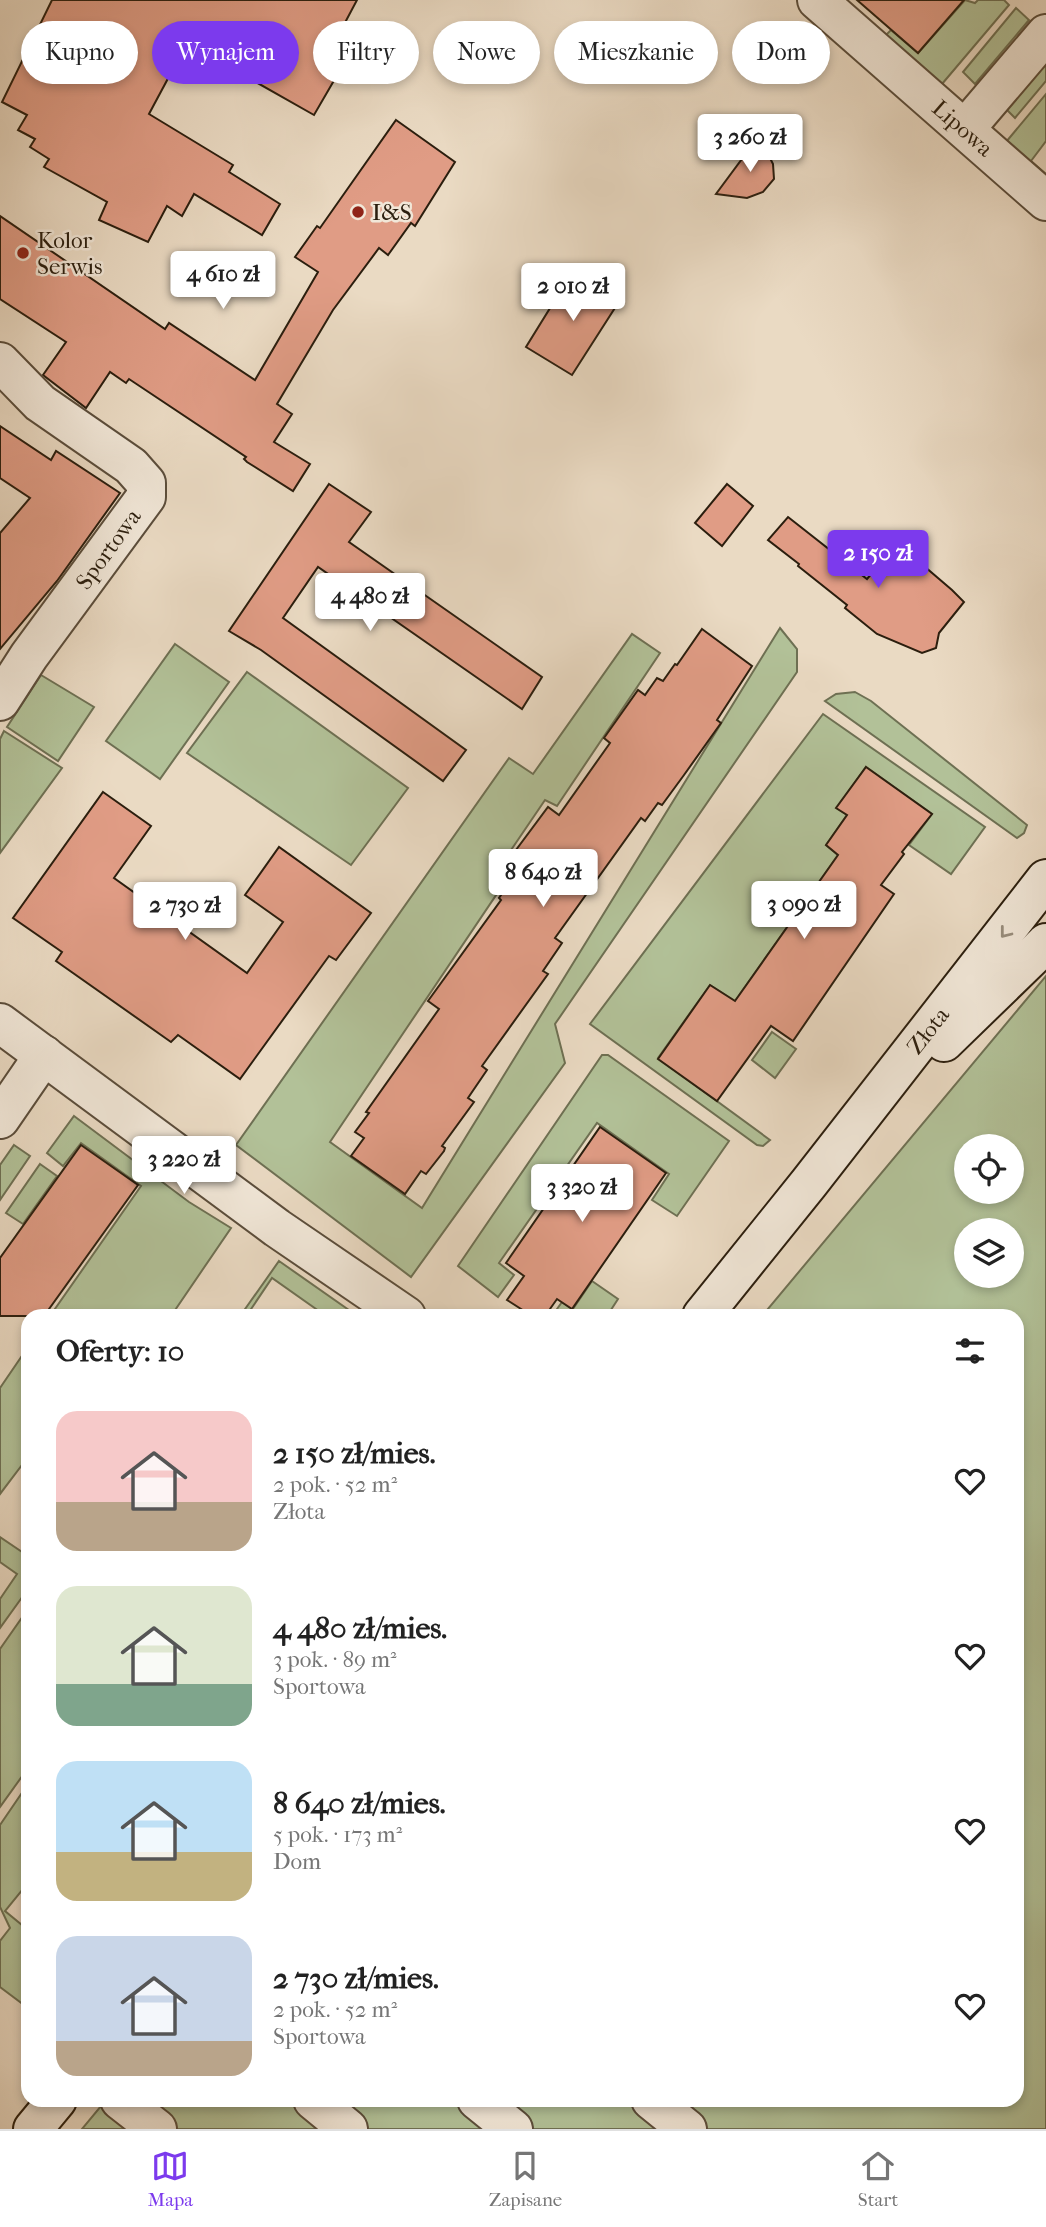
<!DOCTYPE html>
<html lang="pl">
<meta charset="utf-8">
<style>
:root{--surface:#fff;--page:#f6f6f6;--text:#222;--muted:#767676;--line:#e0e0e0;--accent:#7c3aed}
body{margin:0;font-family:"IM FELL French Canon",serif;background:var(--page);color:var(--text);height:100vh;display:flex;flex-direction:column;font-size:26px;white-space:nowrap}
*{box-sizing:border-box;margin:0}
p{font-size:23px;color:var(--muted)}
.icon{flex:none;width:38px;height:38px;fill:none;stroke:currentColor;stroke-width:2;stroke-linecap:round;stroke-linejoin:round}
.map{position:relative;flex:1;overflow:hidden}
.side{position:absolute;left:21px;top:1309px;width:1003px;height:798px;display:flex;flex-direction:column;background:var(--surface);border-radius:21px;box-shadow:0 4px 10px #0003}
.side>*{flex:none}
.guide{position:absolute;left:21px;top:21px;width:1004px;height:63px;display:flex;gap:14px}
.buttons{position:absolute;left:954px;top:1134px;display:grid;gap:14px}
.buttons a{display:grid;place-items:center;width:70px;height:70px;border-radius:50%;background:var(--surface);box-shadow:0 4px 10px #0003;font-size:35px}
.price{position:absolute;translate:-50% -60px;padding:0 16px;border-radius:7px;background:#fff;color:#222;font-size:23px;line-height:46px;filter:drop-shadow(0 2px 4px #0008)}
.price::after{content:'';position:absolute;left:50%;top:42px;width:21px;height:16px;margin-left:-10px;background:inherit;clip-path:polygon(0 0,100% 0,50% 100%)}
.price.active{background:var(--accent);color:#fff}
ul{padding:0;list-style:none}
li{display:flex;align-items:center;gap:21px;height:175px;padding:0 35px}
li span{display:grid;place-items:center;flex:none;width:196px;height:140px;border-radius:21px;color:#555}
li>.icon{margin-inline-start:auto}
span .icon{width:84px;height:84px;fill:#fffc;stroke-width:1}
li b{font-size:30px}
h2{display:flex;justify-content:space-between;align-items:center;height:84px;padding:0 35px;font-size:30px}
.pill{padding:0 24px;border-radius:32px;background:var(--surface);box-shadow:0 4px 10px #0003;font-size:24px;line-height:63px}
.pill.active{background:var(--accent);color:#fff}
.tabs{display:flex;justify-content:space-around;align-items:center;height:98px;border-top:2px solid var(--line);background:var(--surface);font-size:19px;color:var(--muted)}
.tabs a{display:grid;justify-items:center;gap:4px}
.tabs .active{color:var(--accent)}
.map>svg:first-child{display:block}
</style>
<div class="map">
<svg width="1046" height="2129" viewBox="0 0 1046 2129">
<rect width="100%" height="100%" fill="#eadac3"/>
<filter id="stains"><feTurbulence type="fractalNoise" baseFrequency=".00286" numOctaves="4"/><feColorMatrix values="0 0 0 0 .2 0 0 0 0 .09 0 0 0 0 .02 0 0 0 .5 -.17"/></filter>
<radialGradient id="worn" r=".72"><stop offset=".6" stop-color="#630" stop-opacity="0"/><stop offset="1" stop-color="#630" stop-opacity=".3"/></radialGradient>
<g fill="#b2c198" stroke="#6e7053" stroke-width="2" fill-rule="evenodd">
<path d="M840,0l46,35 5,-5 27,23 47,-53 10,3 3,-3h26l5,5 -67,79z"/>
<path d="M1016,8l13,12 -54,64 -12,-12z"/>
<path d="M1046,57v24l-31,37 -11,-11z"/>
<path d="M1046,94v47l-15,20 15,13v4l-40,-36z"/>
<path d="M780,628l17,21v23l-242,352 10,39 -154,214 -175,-132 273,-387 24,16 99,-140 28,19 -103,153 -12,-6 -38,56 10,8 -187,278 92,66z"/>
<path d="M175,644l54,38 -69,97 -54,-38z"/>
<path d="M247,672l161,116 -57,77 -164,-112z"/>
<path d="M41,675l53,32 -36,54 -51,-34z"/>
<path d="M855,692l16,9 156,124 -3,8 -7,5 -192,-137 11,-7z"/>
<path d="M823,714l162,113 -34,47 -42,-29 23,-31 -66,-47 -29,41 10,7 -21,30 12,10 -103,146 -25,-16 -52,73 112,82 -7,6 -6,-1 -167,-121z"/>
<path d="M4,731l58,37 -62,85v-114z"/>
<path d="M1046,976v1153h-964l24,-29h911v-784h-255zM966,1146h46v46h-46zM966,1230h46v46h-46z"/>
<path d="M772,1032l24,17 -21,29 -23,-18z"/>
<path d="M602,1055h6l121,86 -52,75 -25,-16 17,-26 -72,-51 -98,140 15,12 -16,22 -40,-31z"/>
<path d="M74,1116l115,86 42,26 -60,88h-121l91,-130 -60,-43 -18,23 -16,-13z"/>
<path d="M14,1145l16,11 -30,44v-35z"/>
<path d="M40,1164l17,12 -34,48 -17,-11z"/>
<path d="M279,1261l77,54 1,1h-31l-54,-38 -25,37 -4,-3z"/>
<path d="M592,1281l26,18 -11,17h-55l10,-14 11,7z"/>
<path d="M28,1347v110l-28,37v-106z"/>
<path d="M0,1537l28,19v33l-28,39v-29l17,-25 -17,-12z"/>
<path d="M28,1609v159l-28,39v-158z"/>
<path d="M28,1784v99l-23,28 23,19v78l-28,-21v-46l10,-13 -10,-21v-82z"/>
</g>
<g fill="#e09c85" stroke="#2b1e0e" stroke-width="2">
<path d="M52,0h305l-36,68 15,9 -22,38 -127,-72 -38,71 84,51 -4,7 51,32 -18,31 -68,-41 -12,22 -15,-10 -19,36 -49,-22 8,-18 -63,-35 5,-8 -19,-12 5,-8 -17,-9 9,-15 -25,-13z"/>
<path d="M857,0h107l-46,53z"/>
<path d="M396,120l59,42 -40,64 -4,-3 -23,32 -9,-7 -46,62 -56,94 15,10 -18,28 36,22 -17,27 -46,-29 -3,-3 2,-2 -117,-78 -3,4 -16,-11 -24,36 -43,-33 23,-33 -66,-43v-83l165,113 4,-6 86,57 63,-108 -23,-15 22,-31 3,2z"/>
<path d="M759,136l14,28 1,15 -11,13 -16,6 -31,-4z"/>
<path d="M573,271l47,29 -48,75 -46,-28z"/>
<path d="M0,426l51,34 5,-9 64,42 -63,88 -57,68v-116l30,-35 -30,-20z"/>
<path d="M329,484l42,28 -22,30 193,135 -20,32 -204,-142 -35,51 183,132 -23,31 -182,-131 -32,-19z"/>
<path d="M727,484l26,22 -31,40 -27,-23z"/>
<path d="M788,517l79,62 5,-6 8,5 24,-29 48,41 12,12 -25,31 -3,15 -14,5 -45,-19 -32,-26 2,-3 -49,-39 1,-2 -31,-24z"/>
<path d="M702,629l50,37 -35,54 4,3 -37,52 -22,30 -4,-2 -13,18 -4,-3 -86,120 7,5 -19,28 5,3 -66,92 5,4 -19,28 6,4 -32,44 3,2 -1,3 -18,23 -5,-3 -16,23 -54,-38 13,-18 -9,-6 14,-19 -3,-1 73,-103 -11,-8 73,-101 -2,-2 25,-36 -11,-8 35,-47 11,8 51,-72 -6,-5 34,-48 7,5 12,-17 6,3 12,-17 2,1z"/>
<path d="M866,767l66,47 -30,38 2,2 -23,31 13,9 -101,147 -22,-15 -54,75 -59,-42 52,-74 25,16 103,-146 -12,-10 21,-30 -11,-7z"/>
<path d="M103,792l48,34 -37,52 133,95 36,-51 -38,-27 34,-48 92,66 -35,47 -7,-4 -89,123 -62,-44 -7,7 -115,-81 6,-9 -49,-34z"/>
<path d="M600,1127l66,46 -94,136 -15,-10 -12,17h-13l-25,-16 17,-24 -18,-13z"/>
<path d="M81,1145l57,40 -94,131h-44v-58z"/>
</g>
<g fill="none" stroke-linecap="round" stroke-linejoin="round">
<defs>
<g id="street">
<path id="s1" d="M817,0l229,201"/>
<path d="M965,129l81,-95"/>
<path d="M0,362l40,41 91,63 15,17v14l-117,159 -29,45"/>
<path d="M0,1023l277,205 129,88"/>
<path d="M0,1119l44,-64"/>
<path d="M120,2100l37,29"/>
<path d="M313,2100l35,29"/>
<path d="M477,2100l36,29"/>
<path d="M651,2100l36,29"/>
</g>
<g id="secondary">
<path d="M944,1042l102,-99"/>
<path id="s2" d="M702,1316l107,-133 237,-304"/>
<path d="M33,2129l24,-29"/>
</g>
</defs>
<use href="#street" stroke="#5b4d3b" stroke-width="42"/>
<use href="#secondary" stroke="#2b1e0e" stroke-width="42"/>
<use href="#street" stroke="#f1e7d8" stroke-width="38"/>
<use href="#secondary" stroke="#f1e7d8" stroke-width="38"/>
</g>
<defs><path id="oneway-chevron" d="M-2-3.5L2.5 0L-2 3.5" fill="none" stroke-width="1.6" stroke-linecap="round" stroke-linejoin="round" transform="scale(1.75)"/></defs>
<use stroke="#988d7d" href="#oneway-chevron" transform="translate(1005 933) rotate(128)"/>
<g fill="#8f2418" stroke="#f1e7d8" stroke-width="2.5">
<circle cx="358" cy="212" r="7"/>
<circle cx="23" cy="253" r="7"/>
</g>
<g text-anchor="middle" stroke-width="5" stroke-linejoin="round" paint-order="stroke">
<g font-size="23" fill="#2b1e0e" stroke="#f1e7d8">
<text dy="8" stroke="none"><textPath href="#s1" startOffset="194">Lipowa</textPath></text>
<text transform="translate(108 549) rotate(-54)" y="8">Sportowa</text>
<text dy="8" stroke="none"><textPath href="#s2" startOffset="364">Złota</textPath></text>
</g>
<g font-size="23" fill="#2b1e0e" stroke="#f1e7d8" text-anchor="start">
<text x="372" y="220">I&amp;S</text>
<text x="37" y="248">Kolor<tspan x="37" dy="26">Serwis</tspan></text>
</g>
</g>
<rect width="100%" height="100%" filter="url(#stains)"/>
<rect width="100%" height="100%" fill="url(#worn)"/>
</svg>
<div class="buttons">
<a><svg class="icon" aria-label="locate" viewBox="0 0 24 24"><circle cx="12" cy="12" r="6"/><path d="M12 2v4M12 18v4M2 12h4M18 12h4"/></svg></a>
<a><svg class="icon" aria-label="layers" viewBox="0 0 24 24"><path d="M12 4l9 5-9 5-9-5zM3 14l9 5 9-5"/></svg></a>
</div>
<b class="price" style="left:750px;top:174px">3 260 zł</b>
<b class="price" style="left:223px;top:311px">4 610 zł</b>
<b class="price" style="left:573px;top:323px">2 010 zł</b>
<b class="price active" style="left:878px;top:590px">2 150 zł</b>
<b class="price" style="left:370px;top:633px">4 480 zł</b>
<b class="price" style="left:543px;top:909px">8 640 zł</b>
<b class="price" style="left:804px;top:941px">3 090 zł</b>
<b class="price" style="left:185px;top:942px">2 730 zł</b>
<b class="price" style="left:184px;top:1196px">3 220 zł</b>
<b class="price" style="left:582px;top:1224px">3 320 zł</b>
<div class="guide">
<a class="pill">Kupno</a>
<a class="pill active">Wynajem</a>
<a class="pill">Filtry</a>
<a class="pill">Nowe</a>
<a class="pill">Mieszkanie</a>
<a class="pill">Dom</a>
</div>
<section class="side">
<h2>Oferty: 10<svg class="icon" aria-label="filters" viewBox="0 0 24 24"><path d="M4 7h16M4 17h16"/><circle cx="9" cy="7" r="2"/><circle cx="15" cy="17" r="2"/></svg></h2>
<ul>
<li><span style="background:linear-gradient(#f6c9c9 65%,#b9a48a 0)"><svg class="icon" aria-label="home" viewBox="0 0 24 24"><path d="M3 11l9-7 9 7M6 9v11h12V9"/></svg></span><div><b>2 150 zł/mies.</b><p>2 pok. · 52 m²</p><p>Złota</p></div><svg class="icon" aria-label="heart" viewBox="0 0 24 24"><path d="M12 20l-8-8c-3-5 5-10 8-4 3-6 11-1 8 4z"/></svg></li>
<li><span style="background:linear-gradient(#dfe7d0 70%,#7fa58c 0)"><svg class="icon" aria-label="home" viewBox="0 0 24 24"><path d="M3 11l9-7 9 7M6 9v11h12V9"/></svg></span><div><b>4 480 zł/mies.</b><p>3 pok. · 89 m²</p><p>Sportowa</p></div><svg class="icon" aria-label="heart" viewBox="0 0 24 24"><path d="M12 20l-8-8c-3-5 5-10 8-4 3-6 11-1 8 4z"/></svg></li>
<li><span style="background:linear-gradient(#bfe0f5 65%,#c2b280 0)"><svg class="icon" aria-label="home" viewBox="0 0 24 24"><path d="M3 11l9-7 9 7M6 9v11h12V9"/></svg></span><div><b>8 640 zł/mies.</b><p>5 pok. · 173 m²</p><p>Dom</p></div><svg class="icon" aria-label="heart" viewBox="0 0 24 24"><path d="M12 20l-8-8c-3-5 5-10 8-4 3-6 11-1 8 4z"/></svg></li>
<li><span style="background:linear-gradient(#c9d6e8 75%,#b9a48a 0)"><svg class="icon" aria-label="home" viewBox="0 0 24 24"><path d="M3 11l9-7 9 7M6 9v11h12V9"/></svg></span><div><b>2 730 zł/mies.</b><p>2 pok. · 52 m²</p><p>Sportowa</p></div><svg class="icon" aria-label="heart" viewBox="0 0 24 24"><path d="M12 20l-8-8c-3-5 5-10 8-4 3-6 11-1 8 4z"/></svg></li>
</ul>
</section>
</div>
<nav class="tabs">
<a class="active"><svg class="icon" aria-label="map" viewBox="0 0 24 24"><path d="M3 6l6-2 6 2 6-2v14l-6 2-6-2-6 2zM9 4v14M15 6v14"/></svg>Mapa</a>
<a><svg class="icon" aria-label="saved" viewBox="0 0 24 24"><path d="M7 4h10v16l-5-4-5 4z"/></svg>Zapisane</a>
<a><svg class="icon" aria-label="home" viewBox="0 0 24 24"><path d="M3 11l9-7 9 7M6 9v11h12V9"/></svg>Start</a>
</nav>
